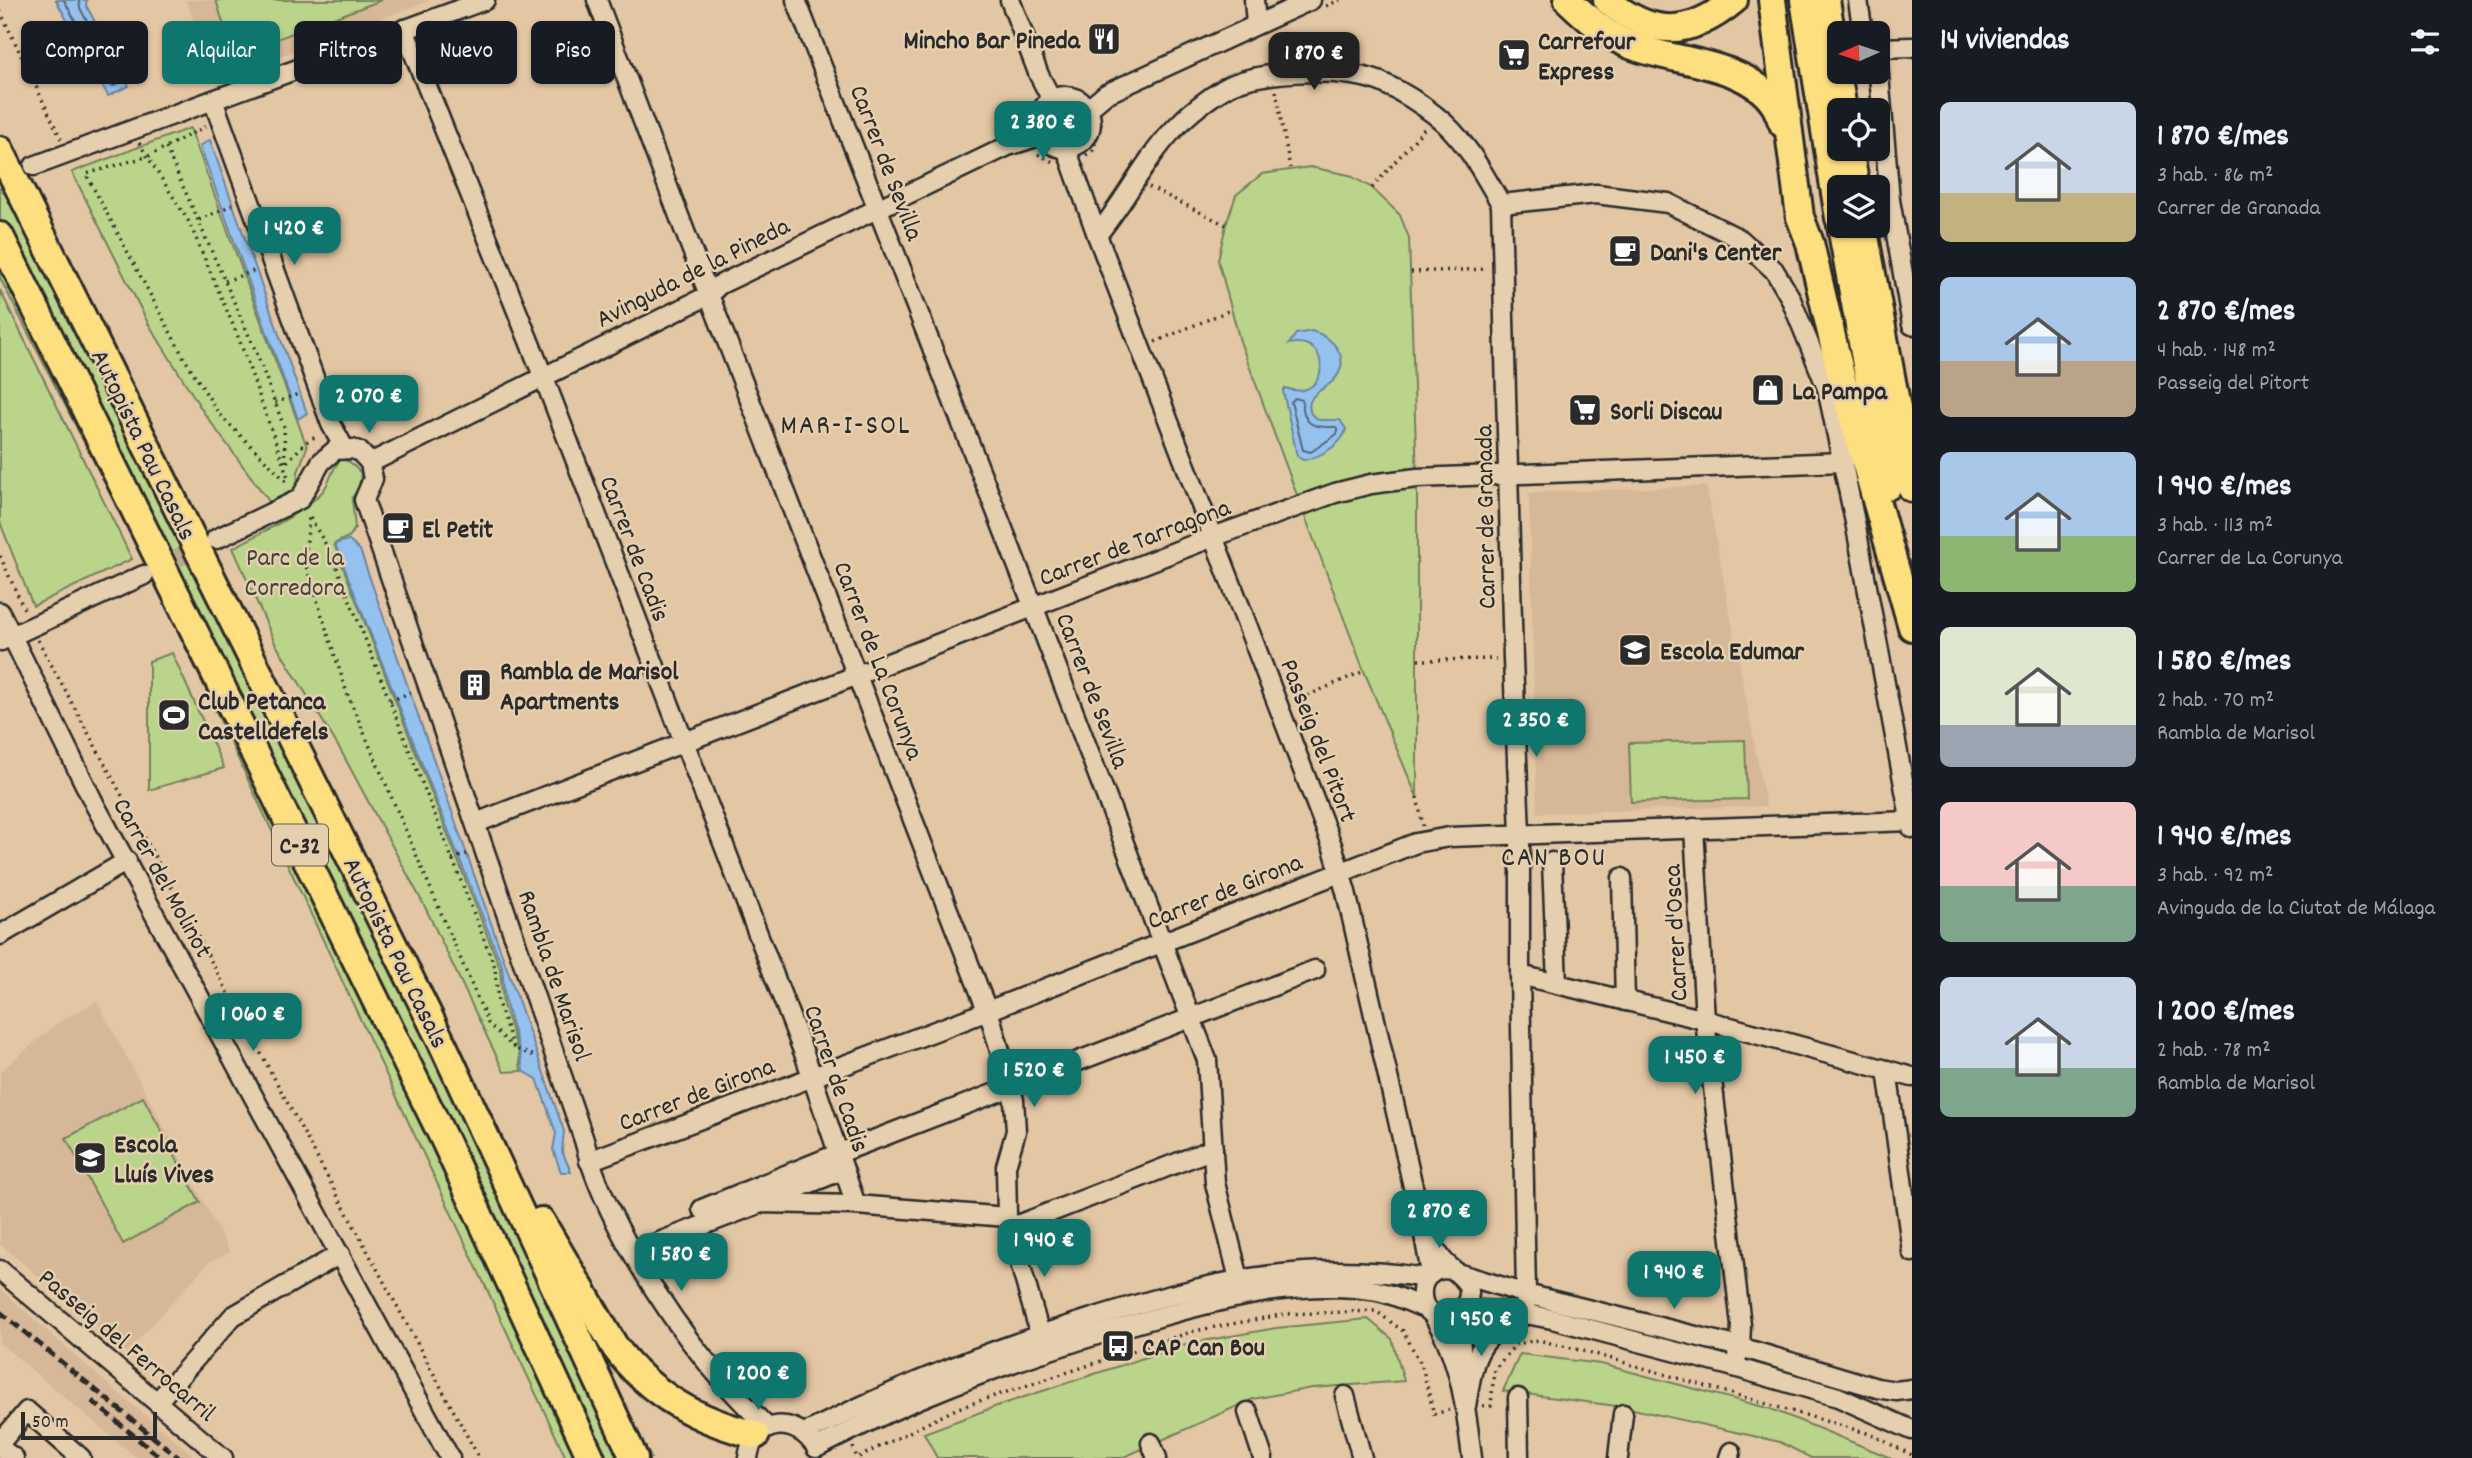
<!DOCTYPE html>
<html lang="es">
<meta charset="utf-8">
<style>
:root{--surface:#171b24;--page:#242831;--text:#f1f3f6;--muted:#9ea1a6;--accent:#0f766e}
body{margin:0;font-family:Dekko,sans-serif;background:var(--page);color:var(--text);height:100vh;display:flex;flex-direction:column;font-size:26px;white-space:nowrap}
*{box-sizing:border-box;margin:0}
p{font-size:23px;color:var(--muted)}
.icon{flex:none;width:38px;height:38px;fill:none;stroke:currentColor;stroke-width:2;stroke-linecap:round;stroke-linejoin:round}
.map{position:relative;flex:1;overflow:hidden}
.panel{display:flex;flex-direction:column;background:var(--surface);width:560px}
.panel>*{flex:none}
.top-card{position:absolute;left:21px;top:21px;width:665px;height:63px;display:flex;gap:14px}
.needle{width:46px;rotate:267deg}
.fabs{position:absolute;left:1827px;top:21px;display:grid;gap:14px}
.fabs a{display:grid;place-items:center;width:63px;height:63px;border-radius:10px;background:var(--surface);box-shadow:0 2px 5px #0004;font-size:35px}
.scale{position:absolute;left:21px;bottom:18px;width:136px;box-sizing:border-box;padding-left:7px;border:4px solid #2b2b2b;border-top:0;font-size:19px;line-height:24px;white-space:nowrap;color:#2b2b2b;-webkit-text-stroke:5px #e5cfae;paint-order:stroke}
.price{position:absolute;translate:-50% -60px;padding:0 16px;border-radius:14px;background:var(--accent);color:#fff;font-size:23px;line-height:46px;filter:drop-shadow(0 2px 4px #0008)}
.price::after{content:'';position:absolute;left:50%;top:42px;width:21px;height:16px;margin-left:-10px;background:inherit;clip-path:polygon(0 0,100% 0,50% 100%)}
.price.active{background:#222;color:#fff}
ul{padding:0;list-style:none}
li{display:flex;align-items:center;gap:21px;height:175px;padding:0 28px}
li span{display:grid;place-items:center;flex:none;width:196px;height:140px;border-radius:10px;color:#555}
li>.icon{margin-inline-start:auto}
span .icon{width:84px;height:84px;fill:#fffc;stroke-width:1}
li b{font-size:30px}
h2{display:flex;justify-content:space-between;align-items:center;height:84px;padding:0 28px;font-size:30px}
.tag{padding:0 24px;border-radius:10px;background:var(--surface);box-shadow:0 2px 5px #0004;font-size:24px;line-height:63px}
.tag.active{background:var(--accent);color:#fff}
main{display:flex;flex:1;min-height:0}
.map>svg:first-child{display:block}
</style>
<main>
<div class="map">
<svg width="1912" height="1458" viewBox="0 0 1912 1458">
<rect width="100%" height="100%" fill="#e3c6a4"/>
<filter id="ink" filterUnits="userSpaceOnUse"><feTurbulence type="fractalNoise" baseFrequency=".0143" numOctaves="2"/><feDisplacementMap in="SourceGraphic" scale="14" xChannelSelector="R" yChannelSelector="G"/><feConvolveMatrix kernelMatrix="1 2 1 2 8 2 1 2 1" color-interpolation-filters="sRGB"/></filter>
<g filter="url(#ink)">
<g fill="#d6b797">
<path d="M186,0h245l-216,80z"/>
<path d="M1706,486l60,320 -229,7 -8,-320z"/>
<path d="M97,1001l133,251 -21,10 -82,90 -127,-108v-172l59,-50z"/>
<path d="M0,1289l89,79 107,90h-59l-137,-115z"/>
</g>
<g fill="#bbd48b" stroke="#73805b" stroke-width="2">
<path d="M216,0h166l-149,55z"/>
<path d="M190,128l117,319 -9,25 -1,15 -26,17 -67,-91 -56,-90 -76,-151z"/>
<path d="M1310,167l39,8 23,13 28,27 9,23 8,240v319l-53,-126 -63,-165 -61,-165 -22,-81 8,-35 10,-30 26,-21z"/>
<path d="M28,178l623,1280h-85l-415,-885 -151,-295v-90z"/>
<path d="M0,290l132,269 -99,47 -33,-84z"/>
<path d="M341,459l9,3 11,11 -2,14 -7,11 3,30 -5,8 -16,8 166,424 3,36 16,50 2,17 -17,1 -79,-165 -84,-156 -66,-108 -42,-95c30,-17 65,-31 89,-56 9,-10 9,-23 19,-33z"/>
<path d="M172,653l52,115 -75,22v-129z"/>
<path d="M1745,740l2,59 -116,3 -2,-59z"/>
<path d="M143,1097l57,105 -77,42 -57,-106z"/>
<path d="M1368,1319l24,20 12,42 -92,7 -59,11 -131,59h-185l-13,-25 73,-27 189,-62 90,-16z"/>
<path d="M1520,1354l81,10 170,45 120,49h-80l-31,-16 -156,-35 -121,-16z"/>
</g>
<g fill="#95c1ee" stroke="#6b85a0" stroke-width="2">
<path d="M56,0h31l-1,5 43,81 -21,10z"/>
<path d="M210,140l97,273 -9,6 -98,-273z"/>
<path d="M1312,331c22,6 41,29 21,50 -6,6 -16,9 -21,17 -4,6 -3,10 -1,16l8,6h21l6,9c-3,16 -28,29 -43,31l-6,-4 -14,-65 2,-3c45,16 49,-54 4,-44l7,-10z"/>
<path d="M348,540l12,10 204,581 -2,20 9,21h-10l-8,-22 3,-17 -19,-54 -14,-8 -2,-15 -16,-55 -3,-35 -167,-422z"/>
</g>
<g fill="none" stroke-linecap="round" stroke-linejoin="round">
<g stroke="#556779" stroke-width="2">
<path d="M64,0l45,84 5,2 4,-3v-3l-38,-72 -1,-8"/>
<path d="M1295,398l7,2c1,25 10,28 34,27l2,3 -1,4 -26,18 -8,-2 -12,-48z"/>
</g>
<path stroke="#bea78c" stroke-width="18" stroke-dasharray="18 9" stroke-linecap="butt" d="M153,570l54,-26"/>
<defs>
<g id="minor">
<path d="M597,0l112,295 283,728 22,77 2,31 -10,35 1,51 38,135"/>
<path d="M796,0l238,608 173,452 8,123 28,112"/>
<path d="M1010,0l29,75 13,25"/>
<path d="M1254,0l2,24"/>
<path d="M1858,0l5,33"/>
<path d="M404,29l143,357 258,670 51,149"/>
<path d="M1878,48l34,-1"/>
<path d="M1878,64l12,136 22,125"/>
<circle cx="1065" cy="122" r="26"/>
<path d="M213,100l118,324 13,24"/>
<path d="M1087,110l19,-16 205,-94"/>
<path d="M1066,148l31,87 236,613 13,44 78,343 7,39"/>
<path d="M34,166l451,-166"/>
<path d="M1501,204l95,-10 72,9 72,36 34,31 16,27 37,91 28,134 57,306"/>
<path d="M1097,235c31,-37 50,-81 85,-114 12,-12 32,-27 47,-35 34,-17 122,-19 156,-2 17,8 36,20 50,31 30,23 48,58 66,89l12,455 7,175v141l6,319 -1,20c-8,8 -18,10 -28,17 -25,18 -26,47 -31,75"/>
<path d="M370,463l339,-168 10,-10 289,-139 35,-11"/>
<path d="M216,539l84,-40 21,-37 14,-12 17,-1 7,2 11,12 3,16 -9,21 220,640c18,73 77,167 125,225 18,22 39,43 59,63"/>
<path d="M0,612l95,193 355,653"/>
<path d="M1,641l143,-66"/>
<path d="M476,823l737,-286 122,-44 36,-9 46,-6 426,-16"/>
<path d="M1694,828l11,192 36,305 -1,22 -6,20"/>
<path d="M1552,862l5,122"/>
<path d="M1622,878l3,123"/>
<path d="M0,935l127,-74"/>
<path d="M1520,975l185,45 207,57"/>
<path d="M1887,1070l25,182"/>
<path d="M589,1161l378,-142 449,-176 33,-6 462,-16"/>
<path d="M768,1200l75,-30"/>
<path d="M702,1209l135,-55 478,-184"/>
<path d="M1010,1228l203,-79"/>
<path d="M1426,1237c6,8 11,15 16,22 11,14 34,21 25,43 -3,7 -9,12 -16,14 -39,10 -40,-58 4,-45"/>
<path d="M633,1252l128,-49 95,2 151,12"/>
<path d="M0,1270l223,188"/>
<path d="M1461,1274l65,20 214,53 137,41 19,3 16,-2"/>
<path d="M1463,1309l53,3 36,7 182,48 104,30 74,33"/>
<path d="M1431,1312c29,44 35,95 41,146"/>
<path d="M1458,1313l4,46"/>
<path d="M1345,1396l17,62"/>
<path d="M1518,1398l1,60"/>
<path d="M157,1402l76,-86 107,-62"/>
<path d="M1248,1412l15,46"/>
<path d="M805,1433c91,-45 184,-83 281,-113 117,-37 216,-62 340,-42"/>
<path d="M0,1443l27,-32 54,47"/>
<path d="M1151,1443l6,15"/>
<path d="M0,1448l14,10"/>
<path d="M816,1448c36,-18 73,-37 110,-52 74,-31 150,-56 226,-77 69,-20 153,-41 225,-28 17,3 34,12 50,18"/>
<path d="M748,1458c4,-36 43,-43 64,-16"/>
<path d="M1618,1458l5,-44"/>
<path d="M1729,1458l2,-6"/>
</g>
<g id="highway">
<path d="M1568,0c19,18 38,35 62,45 44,18 115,16 144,59 4,6 6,14 9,20"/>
<path d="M1607,0c44,38 83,37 127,0"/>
<path d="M1772,0l28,217 10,26 32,137 70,247"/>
<path d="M1804,0l35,218"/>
<path d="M1826,0l17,110"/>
<path d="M1849,149l7,38"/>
<path d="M0,150l443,895 191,413"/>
<path d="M1841,226l47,260"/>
<path d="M1863,226l49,262"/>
<path d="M0,236l445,905 146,317"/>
<path d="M541,1221l74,126c36,49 84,74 141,88"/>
</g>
</defs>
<use href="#minor" stroke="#2b2b2b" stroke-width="23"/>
<use href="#highway" stroke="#2b2b2b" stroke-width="32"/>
<g stroke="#2b2b2b" stroke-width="3.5" stroke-dasharray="2 5" stroke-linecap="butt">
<path d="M1326,6l14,-6"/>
<path d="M0,11l61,128"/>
<path d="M1276,91l14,77"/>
<path d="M206,126l-57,30 -63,18 97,182 36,58 70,70"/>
<path d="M139,143l50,79 50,117 50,141"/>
<path d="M166,148l91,206 27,73 1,37 21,-22 12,-7"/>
<path d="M1038,154l15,8"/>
<path d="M1086,155l7,-5 9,-30"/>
<path d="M1149,187l77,38"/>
<path d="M1372,188l52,-59"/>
<path d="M199,220l35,-16"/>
<path d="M1411,272l75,-3"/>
<path d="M225,281l32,-11"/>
<path d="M1155,342l75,-32"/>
<path d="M275,403l26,-10"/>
<path d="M0,556l25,55"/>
<path d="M38,640l441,818"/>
<path d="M1418,660l78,-1"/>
<path d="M390,701l24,-10"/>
<path d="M1295,701l69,-30"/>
<path d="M1417,797l6,29"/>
<path d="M452,859l15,-5"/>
<path d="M514,1048l-26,-25 -141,-330 -42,-130 4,-47 23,39 163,412 3,36 16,45 23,9"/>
<path d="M1483,1406h8l3,-36 22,-26 22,-4 50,12 282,82 42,21"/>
<path d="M853,1447l4,11 101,-50 236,-77 92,-17 90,-3 27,20 19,35 12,48 15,-4"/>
</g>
<use href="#minor" stroke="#e5cfae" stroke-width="18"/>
<use href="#highway" stroke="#fddf80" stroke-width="26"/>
<g stroke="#2b2b2b" stroke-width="5" stroke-dasharray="10 5" stroke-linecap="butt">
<path d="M0,1312l179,146"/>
<path d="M92,1401l69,57"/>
</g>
</g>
</g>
<defs>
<symbol id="restaurant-square" viewBox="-11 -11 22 22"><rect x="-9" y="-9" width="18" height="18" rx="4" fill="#2b2b2b" stroke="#e5cfae"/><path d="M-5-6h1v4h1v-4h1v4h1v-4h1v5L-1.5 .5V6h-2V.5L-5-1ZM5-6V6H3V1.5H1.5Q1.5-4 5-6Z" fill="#fff"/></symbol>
<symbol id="supermarket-square" viewBox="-11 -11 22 22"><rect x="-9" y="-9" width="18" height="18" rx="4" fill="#2b2b2b" stroke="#e5cfae"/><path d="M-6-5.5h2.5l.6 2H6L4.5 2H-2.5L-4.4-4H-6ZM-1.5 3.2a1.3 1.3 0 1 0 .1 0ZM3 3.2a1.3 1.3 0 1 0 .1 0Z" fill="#fff"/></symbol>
<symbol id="cafe-square" viewBox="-11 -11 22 22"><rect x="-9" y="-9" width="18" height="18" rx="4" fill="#2b2b2b" stroke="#e5cfae"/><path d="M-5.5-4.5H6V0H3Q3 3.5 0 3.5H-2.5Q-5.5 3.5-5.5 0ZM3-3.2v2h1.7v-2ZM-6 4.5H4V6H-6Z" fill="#fff"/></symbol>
<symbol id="shop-square" viewBox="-11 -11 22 22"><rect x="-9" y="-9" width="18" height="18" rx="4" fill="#2b2b2b" stroke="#e5cfae"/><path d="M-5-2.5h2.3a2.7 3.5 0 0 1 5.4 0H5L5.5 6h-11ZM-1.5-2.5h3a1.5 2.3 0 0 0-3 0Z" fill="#fff"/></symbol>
<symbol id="school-square" viewBox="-11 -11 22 22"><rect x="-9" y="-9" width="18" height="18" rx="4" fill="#2b2b2b" stroke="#e5cfae"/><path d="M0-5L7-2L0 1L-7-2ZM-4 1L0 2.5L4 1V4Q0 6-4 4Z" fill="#fff"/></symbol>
<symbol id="building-square" viewBox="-11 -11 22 22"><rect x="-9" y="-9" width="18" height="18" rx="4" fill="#2b2b2b" stroke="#e5cfae"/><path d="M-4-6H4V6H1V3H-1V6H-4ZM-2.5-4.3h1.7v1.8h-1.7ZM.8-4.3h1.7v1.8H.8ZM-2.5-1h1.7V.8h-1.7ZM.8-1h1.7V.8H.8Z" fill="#fff"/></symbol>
<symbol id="stadium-square" viewBox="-11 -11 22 22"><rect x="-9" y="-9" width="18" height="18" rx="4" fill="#2b2b2b" stroke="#e5cfae"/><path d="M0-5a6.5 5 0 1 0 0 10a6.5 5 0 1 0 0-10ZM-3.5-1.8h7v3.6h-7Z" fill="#fff"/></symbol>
<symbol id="bus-square" viewBox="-11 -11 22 22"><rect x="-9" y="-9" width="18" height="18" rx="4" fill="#2b2b2b" stroke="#e5cfae"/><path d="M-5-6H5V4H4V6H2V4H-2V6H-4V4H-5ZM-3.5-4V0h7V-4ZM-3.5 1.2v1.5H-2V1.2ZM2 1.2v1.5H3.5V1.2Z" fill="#fff"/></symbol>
</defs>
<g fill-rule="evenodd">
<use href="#restaurant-square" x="1085" y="20" width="38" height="38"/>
<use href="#supermarket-square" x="1495" y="36" width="38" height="38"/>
<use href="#cafe-square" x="1606" y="232" width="38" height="38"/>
<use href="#shop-square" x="1749" y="371" width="38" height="38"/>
<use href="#supermarket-square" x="1566" y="391" width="38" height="38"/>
<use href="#cafe-square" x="379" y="509" width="38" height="38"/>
<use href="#school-square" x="1616" y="631" width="38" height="38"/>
<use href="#building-square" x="456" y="666" width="38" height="38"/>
<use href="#stadium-square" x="155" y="696" width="38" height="38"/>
<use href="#school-square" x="71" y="1139" width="38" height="38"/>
<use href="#bus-square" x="1099" y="1327" width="38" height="38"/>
</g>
<g text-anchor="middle" stroke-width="5" stroke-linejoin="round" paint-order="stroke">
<rect fill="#e5cfae" stroke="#635c52" stroke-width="2" x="272" y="824.5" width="56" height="41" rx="5"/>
<g font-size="24" font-weight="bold" fill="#2b2b2b">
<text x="300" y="853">C-32</text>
</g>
<g font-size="26" font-weight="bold" fill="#2b2b2b" stroke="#e5cfae" text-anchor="start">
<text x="1080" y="48" text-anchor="end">Mincho Bar Pineda</text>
<text x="1538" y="49">Carrefour<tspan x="1538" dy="30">Express</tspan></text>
<text x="1650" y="260">Dani's Center</text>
<text x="1792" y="399">La Pampa</text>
<text x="1610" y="419">Sorli Discau</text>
<text x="422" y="537">El Petit</text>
<text x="1660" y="659">Escola Edumar</text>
<text x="500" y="679">Rambla de Marisol<tspan x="500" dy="30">Apartments</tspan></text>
<text x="198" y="709">Club Petanca<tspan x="198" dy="30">Castelldefels</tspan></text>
<text x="114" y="1152">Escola<tspan x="114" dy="30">Lluís Vives</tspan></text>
<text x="1142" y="1355">CAP Can Bou</text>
</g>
<g font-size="26" fill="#2b2b2b" stroke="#e5cfae">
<text transform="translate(888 162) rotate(69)" y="9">Carrer de Sevilla</text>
<text transform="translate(692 271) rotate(-27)" y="9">Avinguda de la Pineda</text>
<text transform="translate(145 444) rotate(64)" y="9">Autopista Pau Casals</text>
<text transform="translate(1484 517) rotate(-91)" y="9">Carrer de Granada</text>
<text transform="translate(1134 541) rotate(-21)" y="9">Carrer de Tarragona</text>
<text transform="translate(636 548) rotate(69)" y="9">Carrer de Cadis</text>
<text transform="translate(880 660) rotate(69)" y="9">Carrer de La Corunya</text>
<text transform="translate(1094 690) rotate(69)" y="9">Carrer de Sevilla</text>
<text transform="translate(1320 740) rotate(69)" y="9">Passeig del Pitort</text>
<text transform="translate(164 877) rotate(61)" y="9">Carrer del Molinot</text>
<text transform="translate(1224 890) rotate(-22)" y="9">Carrer de Girona</text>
<text transform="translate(1674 933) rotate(-93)" y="9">Carrer d'Osca</text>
<text transform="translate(397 952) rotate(64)" y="9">Autopista Pau Casals</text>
<text transform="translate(556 975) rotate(71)" y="9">Rambla de Marisol</text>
<text transform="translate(838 1078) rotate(71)" y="9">Carrer de Cadis</text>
<text transform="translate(696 1093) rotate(-21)" y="9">Carrer de Girona</text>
<text transform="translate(128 1344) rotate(40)" y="9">Passeig del Ferrocarril</text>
</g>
<g font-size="26" fill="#414439" stroke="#e5cfae">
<text x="295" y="565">Parc de la<tspan x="295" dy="30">Corredora</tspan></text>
</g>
<g font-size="28" letter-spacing="2" fill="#2b2b2b" stroke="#e5cfae">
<text x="846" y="433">MAR-I-SOL</text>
<text x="1554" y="865">CAN BOU</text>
</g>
</g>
</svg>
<div class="fabs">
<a><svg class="needle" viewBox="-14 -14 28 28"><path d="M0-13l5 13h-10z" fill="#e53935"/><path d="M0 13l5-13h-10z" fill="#9ea1a6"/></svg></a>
<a><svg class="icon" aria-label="locate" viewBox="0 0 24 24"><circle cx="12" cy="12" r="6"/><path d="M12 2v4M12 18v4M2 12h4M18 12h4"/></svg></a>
<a><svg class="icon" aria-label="layers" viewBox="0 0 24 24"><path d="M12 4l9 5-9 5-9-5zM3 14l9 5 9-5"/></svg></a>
</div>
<div class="scale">50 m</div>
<b class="price active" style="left:1314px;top:92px">1 870 €</b>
<b class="price" style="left:1043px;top:161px">2 380 €</b>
<b class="price" style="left:294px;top:267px">1 420 €</b>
<b class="price" style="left:369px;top:435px">2 070 €</b>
<b class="price" style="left:1536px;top:759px">2 350 €</b>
<b class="price" style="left:253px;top:1053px">1 060 €</b>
<b class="price" style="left:1695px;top:1096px">1 450 €</b>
<b class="price" style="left:1034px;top:1109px">1 520 €</b>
<b class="price" style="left:1439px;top:1250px">2 870 €</b>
<b class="price" style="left:1044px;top:1279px">1 940 €</b>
<b class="price" style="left:681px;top:1293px">1 580 €</b>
<b class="price" style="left:1674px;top:1311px">1 940 €</b>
<b class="price" style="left:1481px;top:1358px">1 950 €</b>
<b class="price" style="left:758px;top:1412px">1 200 €</b>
<div class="top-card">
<a class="tag">Comprar</a>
<a class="tag active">Alquilar</a>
<a class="tag">Filtros</a>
<a class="tag">Nuevo</a>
<a class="tag">Piso</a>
</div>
</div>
<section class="panel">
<h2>14 viviendas<svg class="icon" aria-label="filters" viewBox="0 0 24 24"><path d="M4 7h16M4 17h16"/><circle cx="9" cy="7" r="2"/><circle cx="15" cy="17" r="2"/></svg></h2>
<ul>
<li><span style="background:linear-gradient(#c9d6e8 65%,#c2b280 0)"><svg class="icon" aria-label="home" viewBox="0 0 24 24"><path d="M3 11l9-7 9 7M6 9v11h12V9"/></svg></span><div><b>1 870 €/mes</b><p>3 hab. · 86 m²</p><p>Carrer de Granada</p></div></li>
<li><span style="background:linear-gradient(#a9c7e8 60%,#b9a48a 0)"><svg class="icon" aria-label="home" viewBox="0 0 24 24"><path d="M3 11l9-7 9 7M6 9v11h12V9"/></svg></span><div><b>2 870 €/mes</b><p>4 hab. · 148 m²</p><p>Passeig del Pitort</p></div></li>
<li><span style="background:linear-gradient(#a9c7e8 60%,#8fb573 0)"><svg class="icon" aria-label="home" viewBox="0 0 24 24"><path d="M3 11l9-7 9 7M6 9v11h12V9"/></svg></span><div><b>1 940 €/mes</b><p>3 hab. · 113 m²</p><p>Carrer de La Corunya</p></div></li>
<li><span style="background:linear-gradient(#dfe7d0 70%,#9aa5b1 0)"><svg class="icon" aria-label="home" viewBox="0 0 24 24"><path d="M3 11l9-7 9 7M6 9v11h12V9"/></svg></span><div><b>1 580 €/mes</b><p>2 hab. · 70 m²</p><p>Rambla de Marisol</p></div></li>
<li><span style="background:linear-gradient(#f6c9c9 60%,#7fa58c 0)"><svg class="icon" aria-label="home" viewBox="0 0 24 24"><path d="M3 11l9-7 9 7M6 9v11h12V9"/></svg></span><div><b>1 940 €/mes</b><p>3 hab. · 92 m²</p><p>Avinguda de la Ciutat de Málaga</p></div></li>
<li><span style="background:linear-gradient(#c9d6e8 65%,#7fa58c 0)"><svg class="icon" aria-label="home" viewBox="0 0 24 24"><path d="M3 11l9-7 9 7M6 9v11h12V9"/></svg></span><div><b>1 200 €/mes</b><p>2 hab. · 78 m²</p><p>Rambla de Marisol</p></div></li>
</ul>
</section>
</main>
